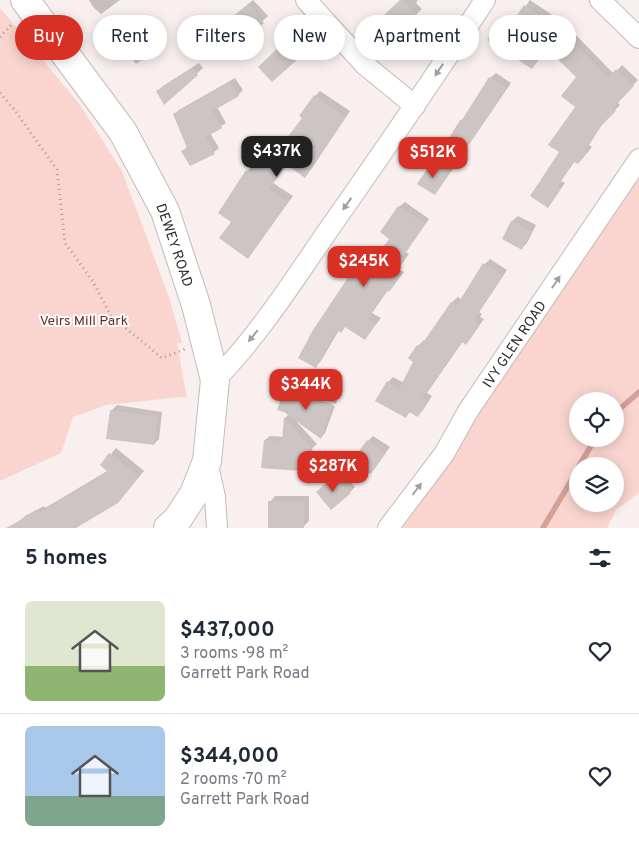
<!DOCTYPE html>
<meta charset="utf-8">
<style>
:root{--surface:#fff;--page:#f6f6f7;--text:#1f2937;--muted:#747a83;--line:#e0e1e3;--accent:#d93025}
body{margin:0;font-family:Overpass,sans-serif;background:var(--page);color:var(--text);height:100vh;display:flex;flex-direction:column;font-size:19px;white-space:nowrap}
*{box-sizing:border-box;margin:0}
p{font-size:16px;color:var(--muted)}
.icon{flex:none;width:28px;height:28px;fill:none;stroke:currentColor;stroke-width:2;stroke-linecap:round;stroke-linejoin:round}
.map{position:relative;height:528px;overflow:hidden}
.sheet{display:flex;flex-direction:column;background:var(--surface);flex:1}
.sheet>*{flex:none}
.top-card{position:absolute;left:15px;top:15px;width:610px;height:45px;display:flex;gap:10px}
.buttons{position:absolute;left:569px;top:392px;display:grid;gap:10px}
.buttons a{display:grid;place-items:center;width:55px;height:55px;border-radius:50%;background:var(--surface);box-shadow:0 2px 12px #0003;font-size:25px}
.price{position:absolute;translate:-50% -42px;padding:0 11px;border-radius:10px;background:var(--accent);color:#fff;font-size:16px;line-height:32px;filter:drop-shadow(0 1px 2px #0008)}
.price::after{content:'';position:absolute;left:50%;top:30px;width:15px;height:11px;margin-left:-8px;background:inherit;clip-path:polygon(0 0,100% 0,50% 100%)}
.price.on{background:#222;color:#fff}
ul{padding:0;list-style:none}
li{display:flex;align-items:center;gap:15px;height:125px;padding:0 25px}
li+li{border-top:1px solid var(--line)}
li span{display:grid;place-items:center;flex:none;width:140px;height:100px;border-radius:8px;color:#555}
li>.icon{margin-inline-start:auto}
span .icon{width:60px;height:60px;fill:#fffc;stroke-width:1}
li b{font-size:21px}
h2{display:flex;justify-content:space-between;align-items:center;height:60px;padding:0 25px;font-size:21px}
.tag{padding:0 18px;border-radius:22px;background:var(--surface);box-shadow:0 2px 12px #0003;font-size:18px;line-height:45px}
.tag.on{background:var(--accent);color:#fff}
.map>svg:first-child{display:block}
</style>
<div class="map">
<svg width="639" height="528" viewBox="0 0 639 528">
<rect width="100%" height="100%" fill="#f8efee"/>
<g fill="#fad5cf" fill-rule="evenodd">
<path d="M0,8l80,97 42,66 47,126 13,46h-5l10,55 -5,-1 -76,8 -33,12 -12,36 -61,28z"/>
<path d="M639,159v334l-23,17 -9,18h-205l11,-34zM578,401h37v38h-37zM578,466h37v38h-37z"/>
</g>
<g fill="#0003">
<path d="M89,0h31l-19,14 -7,-6z"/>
<path d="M253,0l15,16 -21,19 -9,-22z"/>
<path d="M402,0h16l-2,3 6,6 -22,20z"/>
<path d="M530,0l34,23 50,51 8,-9 16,15 -21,22 3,3 -15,15 -16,25 3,2 -9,11 -5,5 -3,-2 -14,20 4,2 -17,23 13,-54 15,-46 2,-29 -37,-35 -4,6 7,4 -12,16 -35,-39 5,-5 7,5z"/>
<path d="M141,29l14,20 -2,2 -29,-10z"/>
<path d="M290,39l12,14 -5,5 -32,3z"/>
<path d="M199,63l4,5 -39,35 -6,-11 5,-6z"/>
<path d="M496,73l15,10 -41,60 -5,6 25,-71z"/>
<path d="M235,78l8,12 -5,5 -21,12 9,16 -16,10 9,15 -5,4 -24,12 -7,-13 5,-5 -14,-31 5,-5z"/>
<path d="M320,91l30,20 -40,60 -22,-7 -15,19 20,13 -45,62 -15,-36 14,-51 5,-5 5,2 6,-6 5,4 36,-49 11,-21z"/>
<path d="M437,159l16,10 -18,25 -3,-30z"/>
<path d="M405,202l24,17 -23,33 3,2 -11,15 6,3 -10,13 -5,6 -1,-1 -16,23 9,5 -16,20 -19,-12 -7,4 -18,31 -5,5 -1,-36 51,-78 5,-5 9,6 11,-15 8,-31z"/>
<path d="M518,216l18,9 -9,18 -5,5 -19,-9 9,-18z"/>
<path d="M490,259l17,11 -28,42 3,2 -2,3 4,2 -18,24 -3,-2 -36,52 5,3 -9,14 -5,5 -7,-4 -5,5 -18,-34 5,-5 11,6 11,-21 -5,-4 8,-12 6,-6 1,2 27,-40 6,-5 4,3 23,-36z"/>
<path d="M290,385l47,15 -1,4 -49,-16z"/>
<path d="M287,388v2l48,16 -10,27 -4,5 -25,-17 21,23 -11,10 10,13 -4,4 -49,-4 2,-27 5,-4 14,1 1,-19 4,-4 -3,-25z"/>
<path d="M117,405l45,7 -3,27 -5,5 -43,-33z"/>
<path d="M373,436l17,11 -19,25 -3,-31z"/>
<path d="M116,448l28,23 -26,31 -44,26h-51l-4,-6 6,-6 19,-10 1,2 64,-38 -7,-5z"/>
<path d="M341,471l14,16 -5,5 -27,-5z"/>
<path d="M275,496h34v25l-6,6 -33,-25z"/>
</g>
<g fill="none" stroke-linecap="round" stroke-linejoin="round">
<g stroke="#d4a097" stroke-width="5.5">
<path d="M615,413l24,-21"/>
<path d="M579,466l16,-27"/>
<path d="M543,528l35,-59"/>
</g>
</g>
<g fill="#cdc5c4">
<path d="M400,0h3l14,15 -17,16 -16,-16z"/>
<path d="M248,4l16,19 -17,14 -16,-19z"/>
<path d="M524,5l35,23 49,50 8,-9 18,17 -21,22 3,3 -16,16 -15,24 2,1 -9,12 -4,-2 -17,24 4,3 -13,19 -18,-12 29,-44 -11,-7 27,-38 -14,-11 15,-19 -35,-34 -8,11 7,4 -8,11 -45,-29 9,-12 8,6z"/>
<path d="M138,30l16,22 -18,12 -16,-21z"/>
<path d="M282,44h1l15,15 -26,23 -14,-15z"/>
<path d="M193,68l5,7 -34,30 -8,-14z"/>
<path d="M489,77l18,11 -42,62 -17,-11 13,-20 1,1z"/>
<path d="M230,82l9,14 -26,15 9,17 -16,9 9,17 -25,12 -9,-15 6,-3 -14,-34z"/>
<path d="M314,95l32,22 -41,61 -18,-13 -18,24 19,13 -40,57 -29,-21 12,-16 -13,-9 28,-43 6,4 4,-7 6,4 40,-53 -3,-2z"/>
<path d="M431,163l17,12 -13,20 -18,-11z"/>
<path d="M398,206l27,18 -23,34 2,1 -10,15 5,4 -10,14 -2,-2 -19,28 8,6 -11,16 -20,-13 -4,6 -4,-3 -21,38 -18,-10 15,-28 52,-78 10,6 14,-19 -9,-7z"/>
<path d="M511,221l20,10 -9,19 -20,-11z"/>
<path d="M483,263l20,13 -28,42 3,2 -2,2 4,3 -14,20 -4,-3 -1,1 -39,55 5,3 -9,16 -9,-5 -3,6 -31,-17 12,-20 12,8 14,-27 -5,-4 9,-13 3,2 31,-45 6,3z"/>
<path d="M285,388l48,16 -12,35 -37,-27 -7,-2z"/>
<path d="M110,410l48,7 -4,28 -48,-6z"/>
<path d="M284,417l29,33 -11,9 11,13 -52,-4 3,-28 18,1z"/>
<path d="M367,440l19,13 -15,21 -19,-13z"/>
<path d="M109,453l30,24 -21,26 -42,25h-70l32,-18 2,2 68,-40 -8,-7z"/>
<path d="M335,475l16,18 -20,17 -15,-18z"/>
<rect x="268" y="501" width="36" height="27"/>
</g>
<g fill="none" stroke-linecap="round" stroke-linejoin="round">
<defs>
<g id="street">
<path d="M306,0l59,65 50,41"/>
<path d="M600,0l39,38"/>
<path d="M215,380c43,-44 77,-97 112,-148 54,-77 107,-154 158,-232"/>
<path d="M207,461l8,36 2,31"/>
<path d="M388,528l56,-74 24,-43 171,-252"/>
</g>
<path id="secondary" d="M25,0l98,132 42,79 31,94 19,75 -8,81 -13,33 -17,26 -9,8"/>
</defs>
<use href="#street" stroke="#c4bcba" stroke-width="22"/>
<use href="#secondary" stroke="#c4bcba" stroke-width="30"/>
<g stroke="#a49e9d" stroke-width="3" stroke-dasharray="1 4" stroke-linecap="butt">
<path d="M0,37l11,-12"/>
<path d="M0,93l14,16 43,61 8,73 27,37 19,36 51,42 23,-9"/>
</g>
<use href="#street" stroke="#fff" stroke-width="20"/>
<use href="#secondary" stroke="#fff" stroke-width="28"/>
</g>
<defs><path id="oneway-solid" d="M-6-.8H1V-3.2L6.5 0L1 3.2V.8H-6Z" transform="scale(1.25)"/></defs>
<g fill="#a1a09f">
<use href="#oneway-solid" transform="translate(439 70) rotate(123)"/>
<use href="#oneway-solid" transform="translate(347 204) rotate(125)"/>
<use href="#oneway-solid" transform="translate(556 282) rotate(-56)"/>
<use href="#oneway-solid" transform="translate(253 336) rotate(129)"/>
<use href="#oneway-solid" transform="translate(417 489) rotate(-53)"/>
</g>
<g text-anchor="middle" stroke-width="4" stroke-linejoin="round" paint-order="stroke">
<g font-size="14" fill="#2e2b2a" stroke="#fff">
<text transform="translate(175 245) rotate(71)" y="5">DEWEY ROAD</text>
<text transform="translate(514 344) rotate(-56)" y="5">IVY GLEN ROAD</text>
</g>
<g font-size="14" fill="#6a2b22" stroke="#fff">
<text x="84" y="325">Veirs Mill Park</text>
</g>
</g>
</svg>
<div class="buttons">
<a><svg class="icon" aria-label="locate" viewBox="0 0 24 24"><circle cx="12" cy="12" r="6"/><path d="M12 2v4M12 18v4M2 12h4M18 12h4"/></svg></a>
<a><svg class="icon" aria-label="layers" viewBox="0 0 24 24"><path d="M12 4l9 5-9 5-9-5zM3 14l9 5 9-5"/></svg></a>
</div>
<b class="price on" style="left:277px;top:178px">$437K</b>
<b class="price" style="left:433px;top:179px">$512K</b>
<b class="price" style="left:364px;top:288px">$245K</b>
<b class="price" style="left:306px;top:411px">$344K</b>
<b class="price" style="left:333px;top:493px">$287K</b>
<div class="top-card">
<a class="tag on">Buy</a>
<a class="tag">Rent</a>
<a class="tag">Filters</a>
<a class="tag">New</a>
<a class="tag">Apartment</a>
<a class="tag">House</a>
</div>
</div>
<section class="sheet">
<h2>5 homes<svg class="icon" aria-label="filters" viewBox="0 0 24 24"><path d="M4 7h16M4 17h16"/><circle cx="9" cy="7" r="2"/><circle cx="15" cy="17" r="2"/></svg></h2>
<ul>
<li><span style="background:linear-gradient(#dfe7d0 65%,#8fb573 0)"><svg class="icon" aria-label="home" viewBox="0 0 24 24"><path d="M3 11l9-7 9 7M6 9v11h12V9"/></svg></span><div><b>$437,000</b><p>3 rooms · 98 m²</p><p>Garrett Park Road</p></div><svg class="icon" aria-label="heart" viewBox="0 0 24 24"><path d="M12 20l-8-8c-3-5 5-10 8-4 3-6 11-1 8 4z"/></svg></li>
<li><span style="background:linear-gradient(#a9c7e8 70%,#7fa58c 0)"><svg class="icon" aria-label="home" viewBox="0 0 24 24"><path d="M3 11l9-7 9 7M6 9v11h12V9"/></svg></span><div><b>$344,000</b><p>2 rooms · 70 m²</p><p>Garrett Park Road</p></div><svg class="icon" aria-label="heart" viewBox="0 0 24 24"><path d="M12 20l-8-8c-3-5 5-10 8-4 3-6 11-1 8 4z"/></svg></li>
</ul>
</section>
